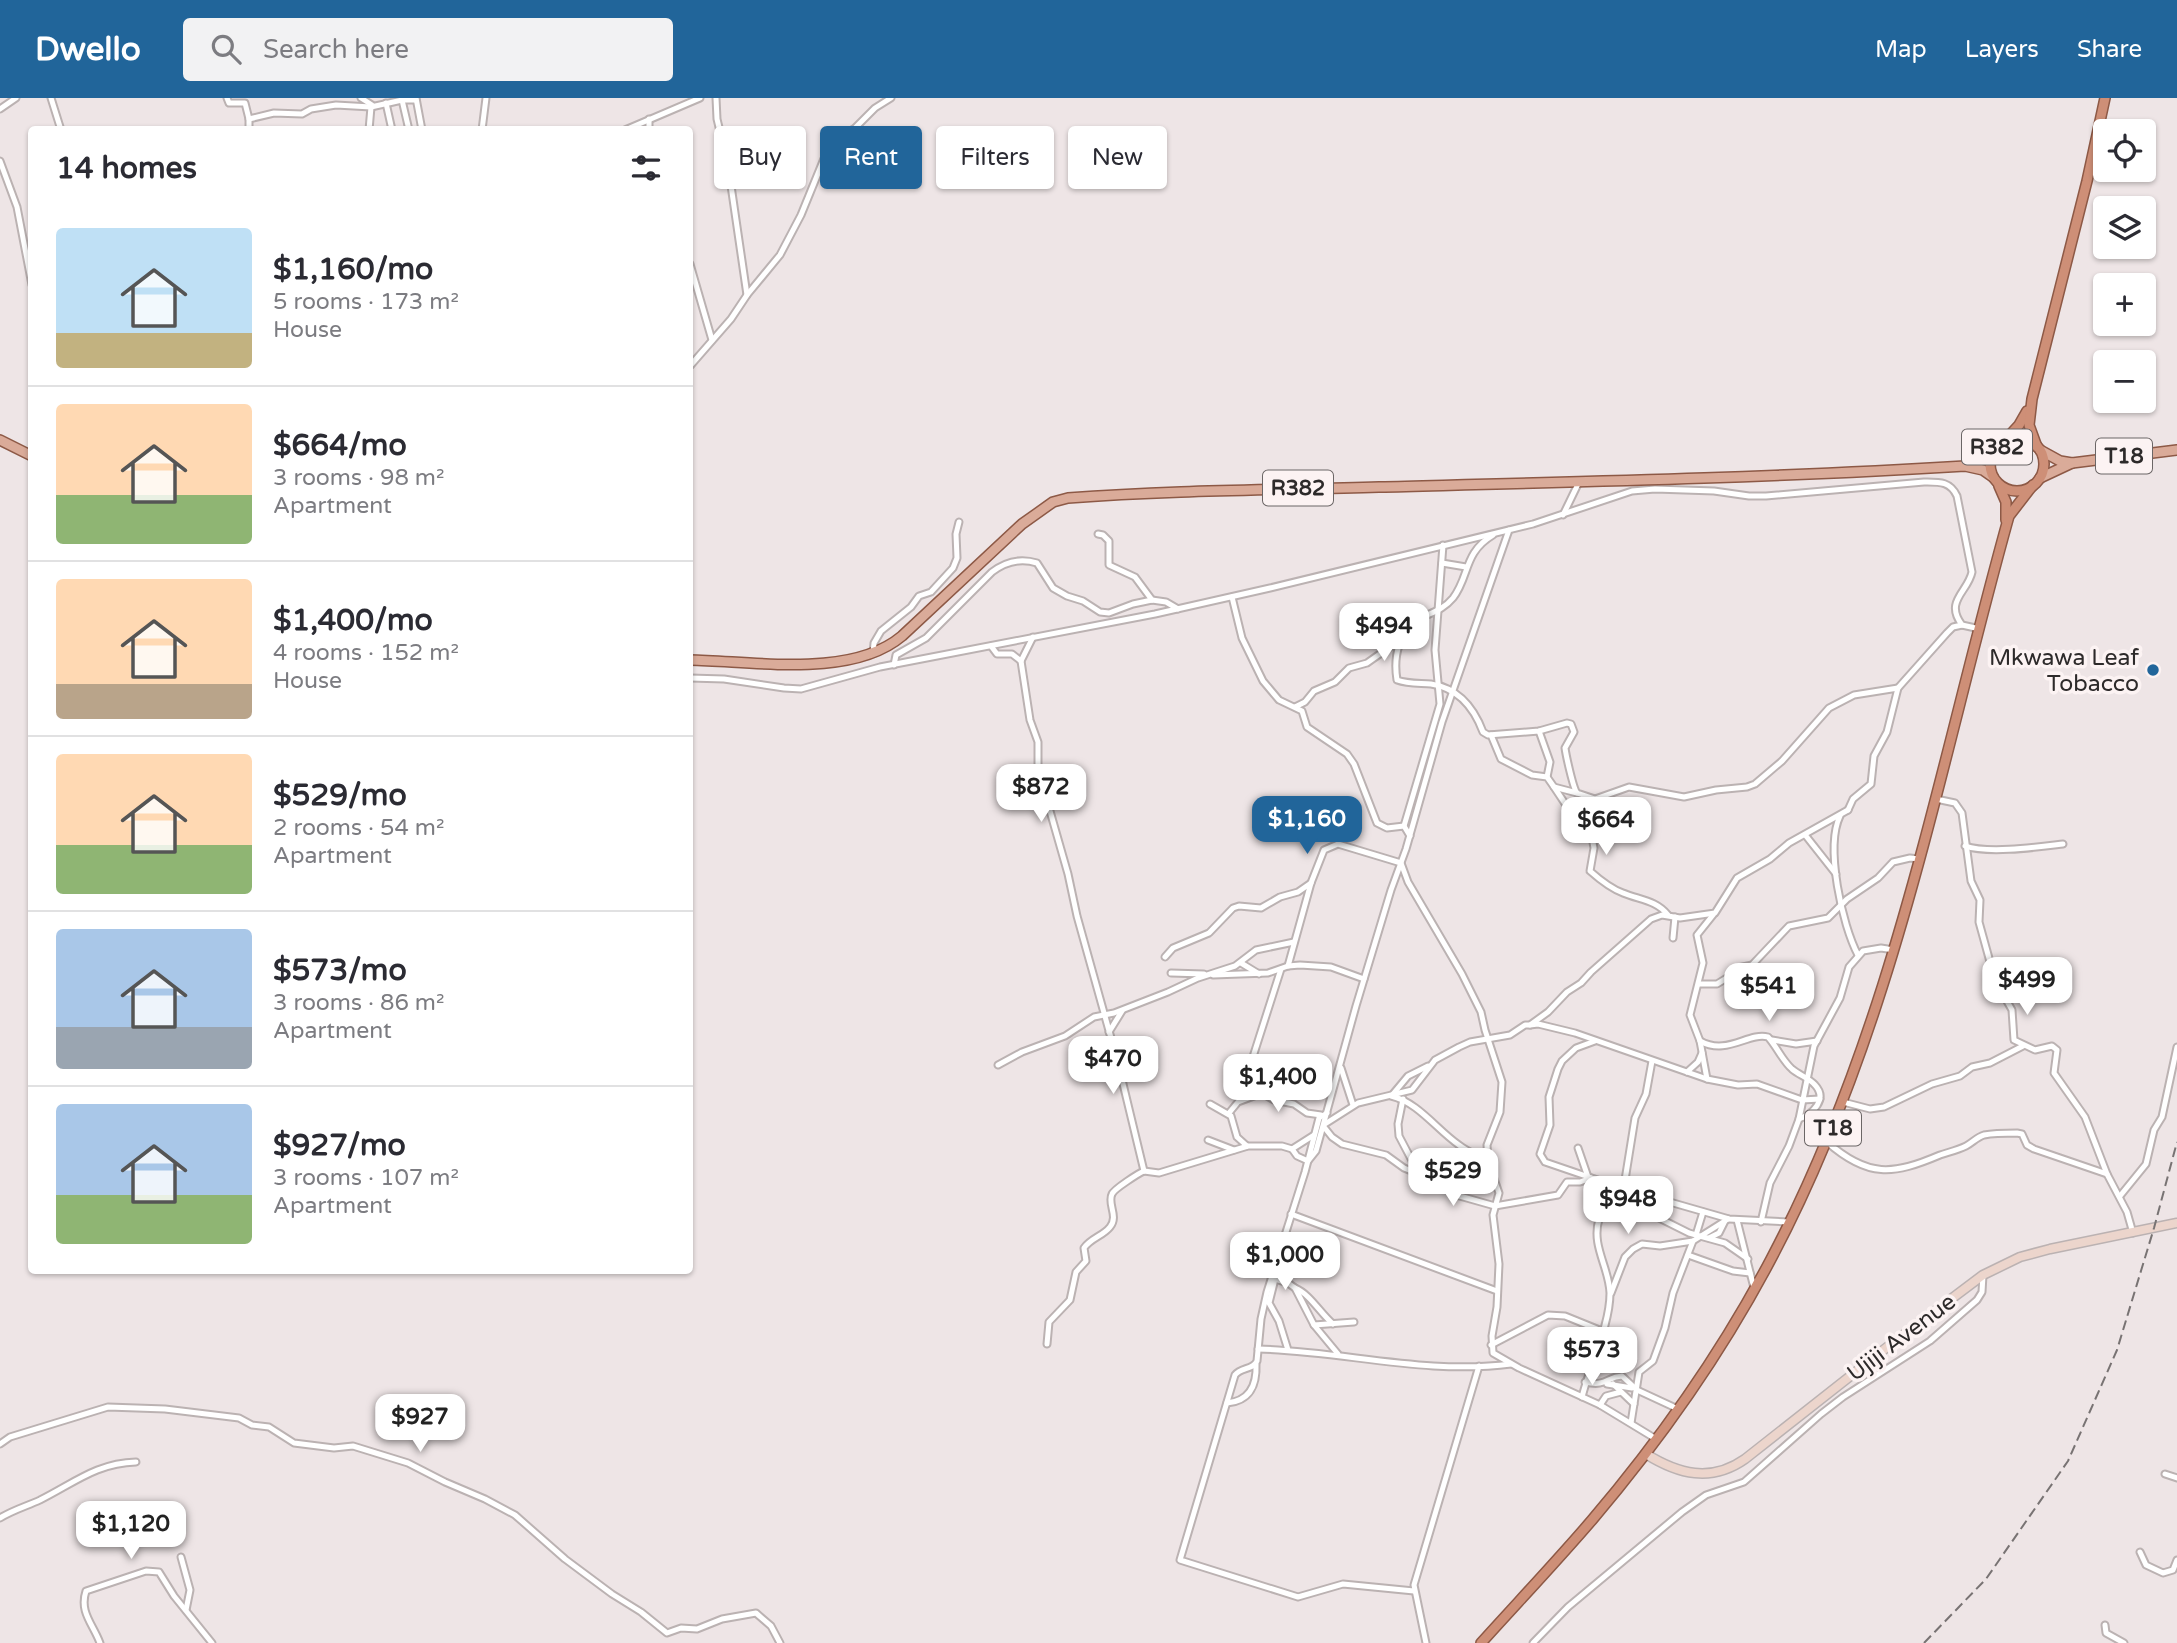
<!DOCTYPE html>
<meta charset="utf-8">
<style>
:root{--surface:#fff;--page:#f2f2f3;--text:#2b2b33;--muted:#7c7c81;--line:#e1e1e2;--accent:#21659a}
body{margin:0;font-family:"Varela Round",sans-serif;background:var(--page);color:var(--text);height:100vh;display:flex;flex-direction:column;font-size:26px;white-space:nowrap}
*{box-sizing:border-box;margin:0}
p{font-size:23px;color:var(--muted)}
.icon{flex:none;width:38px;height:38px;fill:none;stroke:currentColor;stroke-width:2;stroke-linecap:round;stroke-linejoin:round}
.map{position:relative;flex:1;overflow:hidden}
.side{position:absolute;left:28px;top:28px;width:665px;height:1148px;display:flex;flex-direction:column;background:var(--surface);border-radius:7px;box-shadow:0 2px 5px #0004}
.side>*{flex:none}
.top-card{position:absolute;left:714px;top:28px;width:665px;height:63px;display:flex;gap:14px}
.tools{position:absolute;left:2093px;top:21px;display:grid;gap:14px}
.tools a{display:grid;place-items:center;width:63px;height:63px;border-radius:7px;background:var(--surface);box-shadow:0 2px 5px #0004;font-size:35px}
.price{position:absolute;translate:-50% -60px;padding:0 16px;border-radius:14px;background:#fff;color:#222;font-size:23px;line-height:46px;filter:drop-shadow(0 2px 4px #0008)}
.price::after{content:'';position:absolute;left:50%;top:42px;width:21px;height:16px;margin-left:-10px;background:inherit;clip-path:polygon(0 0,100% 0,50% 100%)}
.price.selected{background:var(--accent);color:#fff}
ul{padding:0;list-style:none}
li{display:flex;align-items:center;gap:21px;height:175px;padding:0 28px}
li+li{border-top:2px solid var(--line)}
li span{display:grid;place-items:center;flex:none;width:196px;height:140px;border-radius:7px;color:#555}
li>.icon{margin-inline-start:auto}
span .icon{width:84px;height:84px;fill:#fffc;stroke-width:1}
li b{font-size:30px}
h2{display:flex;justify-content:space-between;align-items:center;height:84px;padding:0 28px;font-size:30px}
.pill{padding:0 24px;border-radius:7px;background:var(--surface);box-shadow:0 2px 5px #0004;font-size:24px;line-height:63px}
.pill.selected{background:var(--accent);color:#fff}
header{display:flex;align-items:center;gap:42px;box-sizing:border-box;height:98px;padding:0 35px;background:var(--accent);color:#fff}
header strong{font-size:33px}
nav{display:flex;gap:38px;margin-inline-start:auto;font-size:24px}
.search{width:490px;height:63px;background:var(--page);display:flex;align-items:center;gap:18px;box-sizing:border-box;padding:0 24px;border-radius:7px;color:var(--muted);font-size:26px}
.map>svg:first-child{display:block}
</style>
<header>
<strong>Dwello</strong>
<div class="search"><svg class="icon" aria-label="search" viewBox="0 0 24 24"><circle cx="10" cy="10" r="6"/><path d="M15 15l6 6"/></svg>Search here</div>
<nav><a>Map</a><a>Layers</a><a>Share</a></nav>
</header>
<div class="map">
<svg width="2177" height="1545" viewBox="0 0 2177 1545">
<rect width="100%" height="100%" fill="#eee5e6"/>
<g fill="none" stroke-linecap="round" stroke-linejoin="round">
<defs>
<g id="minor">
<path d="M51,0l10,32"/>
<path d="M227,0l2,5h16l4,16v11"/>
<path d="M361,0l11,7"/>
<path d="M416,0l6,32"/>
<path d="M716,0l1,21 11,46 19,130"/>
<path d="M402,2l7,30"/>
<path d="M386,5l6,27"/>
<path d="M0,11l16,-11"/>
<path d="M249,21l25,-6 28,1 9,-5 25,-4 35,2 31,-7h14"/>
<path d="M369,32l2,-23"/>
<path d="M482,32l4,-32"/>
<path d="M625,32l75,-32"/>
<path d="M649,32v-11"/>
<path d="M0,63l17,46 15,78"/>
<path d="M690,166l22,76"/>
<path d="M690,268l41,-47 16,-24 33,-40 21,-40 29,-71 25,-16 20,-20 16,-10"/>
<path d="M1563,417l16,-33"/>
<path d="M1098,436l5,1 6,6v24l26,12 17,23"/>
<path d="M1493,437c-30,18 -23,41 -40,63 -9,11 -20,14 -32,20 -22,12 -28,38 -24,62 11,4 23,3 34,4 27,4 43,24 52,48l5,3 51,-4 28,-8 4,1 3,8 -9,16c1,7 8,40 12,45l18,6 34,-12 55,10 32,-7 31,-3 8,-3 27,-23 47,-53 25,-13 44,-7"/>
<path d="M1442,465l24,4"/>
<path d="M1232,499l10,41 21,43 16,19 23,11 5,16 40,27 7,10 23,59 10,5 17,-2 6,10"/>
<path d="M1033,539l-12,24 9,59 8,22v27l30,105 9,42 41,147 26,108"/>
<path d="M991,548l6,8h15l9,7"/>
<path d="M873,555l1,-10 7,-12 30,-24 8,-11 12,-4 22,-24 4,-10 -1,-24 3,-12"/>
<path d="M894,567l2,-10 30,-17 66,-66c13,-10 29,-14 45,-9l16,25 14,8 16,5 17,11 9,1 24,-9 19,-4 14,2 12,7"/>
<path d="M690,580l34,1 60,9 17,1 79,-22 275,-53 115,-26 263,-64 99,-33 23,-2 59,2 35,5h17l158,-14c15,0 26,-1 33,14l15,76c-4,20 -28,29 -10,53l18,4"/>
<path d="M1295,609l10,-5 9,-11 21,-9 14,-14 18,-5 34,-24"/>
<path d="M1539,633l11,31 -3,15"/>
<path d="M1491,637l10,24 31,16 15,2 7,10 23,6"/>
<path d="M1554,689l16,24 17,5 2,4 5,28 -4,23c9,8 22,18 33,22 17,7 33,7 45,22"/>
<path d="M1936,701l19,4 7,10 9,68 9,19 -1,22 16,58 17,30 2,30 21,10 17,-4 5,4 -3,23 31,44 22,57 20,38 6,21"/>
<path d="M1848,712l5,-11 18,-15 3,-28 13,-24 11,-44 49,-55 6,-6 9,-2"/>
<path d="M1840,718c-15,31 2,109 18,139"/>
<path d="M1404,728l36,-122 -5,-54 8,-105"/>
<path d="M1806,738l30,38"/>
<path d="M1965,748c24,8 73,1 98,-2"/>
<path d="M1673,840l2,-21"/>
<path d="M1165,859l8,-9 36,-15 24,-25 6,-2 22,2 19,-11 18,-5 13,-9"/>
<path d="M1241,865l18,11"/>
<path d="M1288,868l23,-83 13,-33 14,-6 63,19 7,19 54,92 19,38 4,18 17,52 -2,30 -13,33 1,17 11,31 -6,22 6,49 -2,43 -5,29 1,17 26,15 81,37 56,34"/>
<path d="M1171,875l33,1"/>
<path d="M1213,877l55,-2 20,-7 12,-1 31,2 33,12"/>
<path d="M1699,886h18l13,-8 8,-8 14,-3 37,-39 39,-8 19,-19 31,-21 15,-16 17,-4 9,1"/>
<path d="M1530,927l8,-1 37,9 132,46 31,6 19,-1 45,16 18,-1"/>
<path d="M1109,934l13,-21"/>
<path d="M1772,942l24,4 21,-3"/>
<path d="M1595,943l-19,7 -14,13 -4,8 -9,28 1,28 -10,29 5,8 76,26 108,31 60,3"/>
<path d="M1700,943c27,15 48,-9 68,-4 9,10 14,23 24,32 7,6 17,9 23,16 13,14 -2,29 -16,34"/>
<path d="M998,967l24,-13 43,-16 29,-19 20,-4 54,-21 30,-14 37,-12 21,-16 38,-8"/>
<path d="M1341,970l12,37"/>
<path d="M1687,974l11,-10 4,-9"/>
<path d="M1707,981l-7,-38 -10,-26 13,-52 -6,-28 16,-20"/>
<path d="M1393,996l15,-18 20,-10"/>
<path d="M1251,997l-2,-17 2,-15 30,-94"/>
<path d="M1391,998c27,6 46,34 68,49 9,7 20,11 29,17"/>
<path d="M1403,1001l-5,25 1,12 20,38"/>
<path d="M1843,1004l27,7 14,-2 48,-23 28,-8 12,-9 18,-4 33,-17"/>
<path d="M1210,1006l21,12 6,21 10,9"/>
<path d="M1229,1015l9,-11 24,-9 12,7 20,4 13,9 14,2"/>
<path d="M1327,1015l-8,5 -14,54 -38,120 -6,27 -4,42c-4,9 -16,6 -22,14l-55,185 118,37 45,-13 71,7"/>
<path d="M1325,1026l33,-21 54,-13 23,-30 24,-13 11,-5 40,-7 15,-10h5l18,-13 19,-20 14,-9 10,-11 60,-53 11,-4 18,3 35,-5 22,-35 33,-19 19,-16 59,-33"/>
<path d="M1324,1029l8,10 10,7 44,11 18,13 15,6 37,21 39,11 63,-11 9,-13h13l11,-4"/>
<path d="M1208,1042l26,10"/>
<path d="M1827,1044c41,36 66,33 113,13 9,-3 18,-5 26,-9 6,-3 11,-9 18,-11 10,-2 22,-2 33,-2l5,1 5,11 7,4 73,25"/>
<path d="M1578,1050l10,29"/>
<path d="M1292,1051l5,7 11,5 8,-10 40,-145 35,-116 15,-41 36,-127 67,-192"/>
<path d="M1645,1098l12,21 32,16 36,10 23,16"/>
<path d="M2120,1098l26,-32 8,-34 8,-13 15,-70"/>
<path d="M1291,1116l206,77"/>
<path d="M1737,1122l17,68"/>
<path d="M1761,1124l9,-39 19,-37 10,-27 15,-73 26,-48 9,-31 14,-16 18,-3 13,2"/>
<path d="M1696,1137l7,-23"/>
<path d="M1709,1140l10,-5 6,-12"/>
<path d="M1283,1149l-14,56 10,18 9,29"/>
<path d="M1688,1157l45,16 17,2"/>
<path d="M1275,1181l13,4 7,5 19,37 24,29"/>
<path d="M1295,1190c15,6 25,25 38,36"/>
<path d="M1611,1195l14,-36 8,-8 9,-5 18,2 33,-5"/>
<path d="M1314,1227l40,-3"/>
<path d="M1047,1246l2,-22 21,-22 6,-28 10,-11 -2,-13c7,-10 19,-12 26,-21 9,-11 -3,-23 2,-33 2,-5 27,-21 32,-23l15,2 89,-27h34l10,3 22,-14"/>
<path d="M1491,1247l57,-30 17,1 37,15"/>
<path d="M1258,1251c85,2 168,26 253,15"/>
<path d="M1585,1284c22,5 21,-5 37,-6l15,14 41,19"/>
<path d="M1607,1286l25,4"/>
<path d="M1613,1286l21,20"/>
<path d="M1582,1299c8,-32 28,-72 28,-104 -1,-26 -19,-47 -11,-74 5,-17 19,-24 26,-39l10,-62 11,-24 6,-33"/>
<path d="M1227,1305c23,-2 30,-18 29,-39"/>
<path d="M1600,1307l6,-9 15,-4"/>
<path d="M1631,1325l8,-51 14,-11 12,-33 8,-35 20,-52 35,-22"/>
<path d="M0,1346l10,-7 98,-30 57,2 74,9 13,7 17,2 25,16 40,5 19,-2 55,17 37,19 40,17 30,16 50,44 47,35 29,18 26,21 14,-5 16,1 25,-10 34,-6 15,13 9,17"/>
<path d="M2165,1376l12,4"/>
<path d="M0,1420c13,-8 27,-12 40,-18 34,-17 57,-37 96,-38"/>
<path d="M2140,1454l6,13 17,8 10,-3 4,-10"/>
<path d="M181,1459l9,33 -4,20"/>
<path d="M2105,1527l1,8 18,10"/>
<path d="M100,1545c-7,-19 -21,-31 -14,-52l60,-20 13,1 15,24 38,47"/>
<path d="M1426,1545l-12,-58 65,-219"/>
<path d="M1533,1545l35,-36 114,-95 24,-17 38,-13 77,-68 22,-17 87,-56 47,-41 5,-8 1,-17"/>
</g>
<path id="secondary" d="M1646,1356c32,20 65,29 99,5l141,-111 97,-73 37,-18 30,-8 127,-26"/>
<g id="primary">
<path d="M0,342l32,16"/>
<path d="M2040,352l20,11 12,2 105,-13"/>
<path d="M1967,367l14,-7 16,-12"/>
<path d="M2040,380l32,-15"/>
<path d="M690,562c63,1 161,19 212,-24l120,-112 31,-22 15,-4c103,-8 207,-8 311,-11 196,-5 391,-9 586,-21l18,4 10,7"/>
</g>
<g id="trunk">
<circle cx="2017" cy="366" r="27"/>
<path d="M2007,340l12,-13 8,-14"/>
<path d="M2037,349l-8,-22 3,-26 55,-218 18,-83"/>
<path d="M1999,388l7,16v18"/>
<path d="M1481,1545c37,-41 75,-81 111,-123 68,-80 130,-168 179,-261 123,-232 168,-493 238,-743l24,-31"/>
</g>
</defs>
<use href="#minor" stroke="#bbb2b2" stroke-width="9"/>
<use href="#secondary" stroke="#bbb2b2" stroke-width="11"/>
<use href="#primary" stroke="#8d5946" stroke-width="12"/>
<use href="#trunk" stroke="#8d5946" stroke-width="12"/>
<use href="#minor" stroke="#fff" stroke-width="5"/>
<use href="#secondary" stroke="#ecd5cc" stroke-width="8"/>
<use href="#primary" stroke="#daab99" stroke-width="9"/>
<use href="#trunk" stroke="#ce8f77" stroke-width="9"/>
<path stroke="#787373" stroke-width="2" stroke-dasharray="10 5" stroke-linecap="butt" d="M1924,1545l62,-64 82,-118 49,-111 37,-122 23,-86"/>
</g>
<circle fill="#21659a" stroke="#fcf3f3" stroke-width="2.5" cx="2153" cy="572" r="7"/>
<g text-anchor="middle" stroke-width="7" stroke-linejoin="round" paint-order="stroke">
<g fill="#fcf3f3" stroke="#6b6666" stroke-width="2">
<rect x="1962" y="331.5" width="70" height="35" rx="5"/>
<rect x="2096" y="340.5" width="56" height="35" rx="5"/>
<rect x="1263" y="372.5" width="70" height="35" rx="5"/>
<rect x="1805" y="1012.5" width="56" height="35" rx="5"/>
</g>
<g font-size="21" font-weight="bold" fill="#2d2a2a">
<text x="1997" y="356">R382</text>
<text x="2124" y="365">T18</text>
<text x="1298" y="397">R382</text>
<text x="1833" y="1037">T18</text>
</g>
<g font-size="23" fill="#2d2a2a" stroke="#fcf3f3" text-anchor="end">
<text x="2139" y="567">Mkwawa Leaf<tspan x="2139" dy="26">Tobacco</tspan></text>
</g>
<g font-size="23" fill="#2d2a2a" stroke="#fcf3f3">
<text transform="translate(1901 1239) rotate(-37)" y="8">Ujiji Avenue</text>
</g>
</g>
</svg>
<div class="tools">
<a><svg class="icon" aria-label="locate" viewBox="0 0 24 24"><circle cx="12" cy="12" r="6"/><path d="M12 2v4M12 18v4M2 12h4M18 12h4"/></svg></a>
<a><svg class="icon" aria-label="layers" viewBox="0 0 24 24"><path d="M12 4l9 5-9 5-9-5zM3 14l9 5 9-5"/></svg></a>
<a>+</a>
<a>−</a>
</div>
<b class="price" style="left:1384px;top:565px">$494</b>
<b class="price" style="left:1041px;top:726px">$872</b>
<b class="price selected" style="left:1307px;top:758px">$1,160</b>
<b class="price" style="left:1606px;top:759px">$664</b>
<b class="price" style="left:2027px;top:919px">$499</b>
<b class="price" style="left:1769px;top:925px">$541</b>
<b class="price" style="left:1113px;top:998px">$470</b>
<b class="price" style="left:1278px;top:1016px">$1,400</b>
<b class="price" style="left:1453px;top:1110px">$529</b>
<b class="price" style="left:1628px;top:1138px">$948</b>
<b class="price" style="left:1285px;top:1194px">$1,000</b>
<b class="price" style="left:1592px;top:1289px">$573</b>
<b class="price" style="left:420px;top:1356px">$927</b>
<b class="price" style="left:131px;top:1463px">$1,120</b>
<div class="top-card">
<a class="pill">Buy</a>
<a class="pill selected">Rent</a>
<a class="pill">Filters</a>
<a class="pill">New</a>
</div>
<section class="side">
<h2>14 homes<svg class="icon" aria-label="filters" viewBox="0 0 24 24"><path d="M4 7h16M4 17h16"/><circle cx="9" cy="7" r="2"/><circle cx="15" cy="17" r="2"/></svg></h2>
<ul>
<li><span style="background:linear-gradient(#bfe0f5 75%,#c2b280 0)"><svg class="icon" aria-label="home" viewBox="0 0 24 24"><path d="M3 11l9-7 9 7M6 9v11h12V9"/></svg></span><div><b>$1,160/mo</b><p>5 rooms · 173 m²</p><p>House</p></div></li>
<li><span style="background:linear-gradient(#ffd9b3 65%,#8fb573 0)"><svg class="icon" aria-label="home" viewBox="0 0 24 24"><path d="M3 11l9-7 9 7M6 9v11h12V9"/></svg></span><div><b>$664/mo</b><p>3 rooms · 98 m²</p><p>Apartment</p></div></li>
<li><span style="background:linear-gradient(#ffd9b3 75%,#b9a48a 0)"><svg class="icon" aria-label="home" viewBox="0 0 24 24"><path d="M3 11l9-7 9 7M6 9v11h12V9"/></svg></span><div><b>$1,400/mo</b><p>4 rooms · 152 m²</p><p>House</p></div></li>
<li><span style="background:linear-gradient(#ffd9b3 65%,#8fb573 0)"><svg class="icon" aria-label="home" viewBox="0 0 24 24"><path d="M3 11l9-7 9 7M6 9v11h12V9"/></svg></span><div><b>$529/mo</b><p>2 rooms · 54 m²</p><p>Apartment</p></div></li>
<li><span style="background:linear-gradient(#a9c7e8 70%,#9aa5b1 0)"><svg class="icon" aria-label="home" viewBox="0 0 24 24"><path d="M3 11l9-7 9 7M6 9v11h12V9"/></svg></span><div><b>$573/mo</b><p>3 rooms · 86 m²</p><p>Apartment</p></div></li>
<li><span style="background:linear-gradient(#a9c7e8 65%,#8fb573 0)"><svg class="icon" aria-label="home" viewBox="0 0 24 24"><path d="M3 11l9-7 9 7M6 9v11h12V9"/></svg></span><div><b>$927/mo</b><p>3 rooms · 107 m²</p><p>Apartment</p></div></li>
</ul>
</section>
</div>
